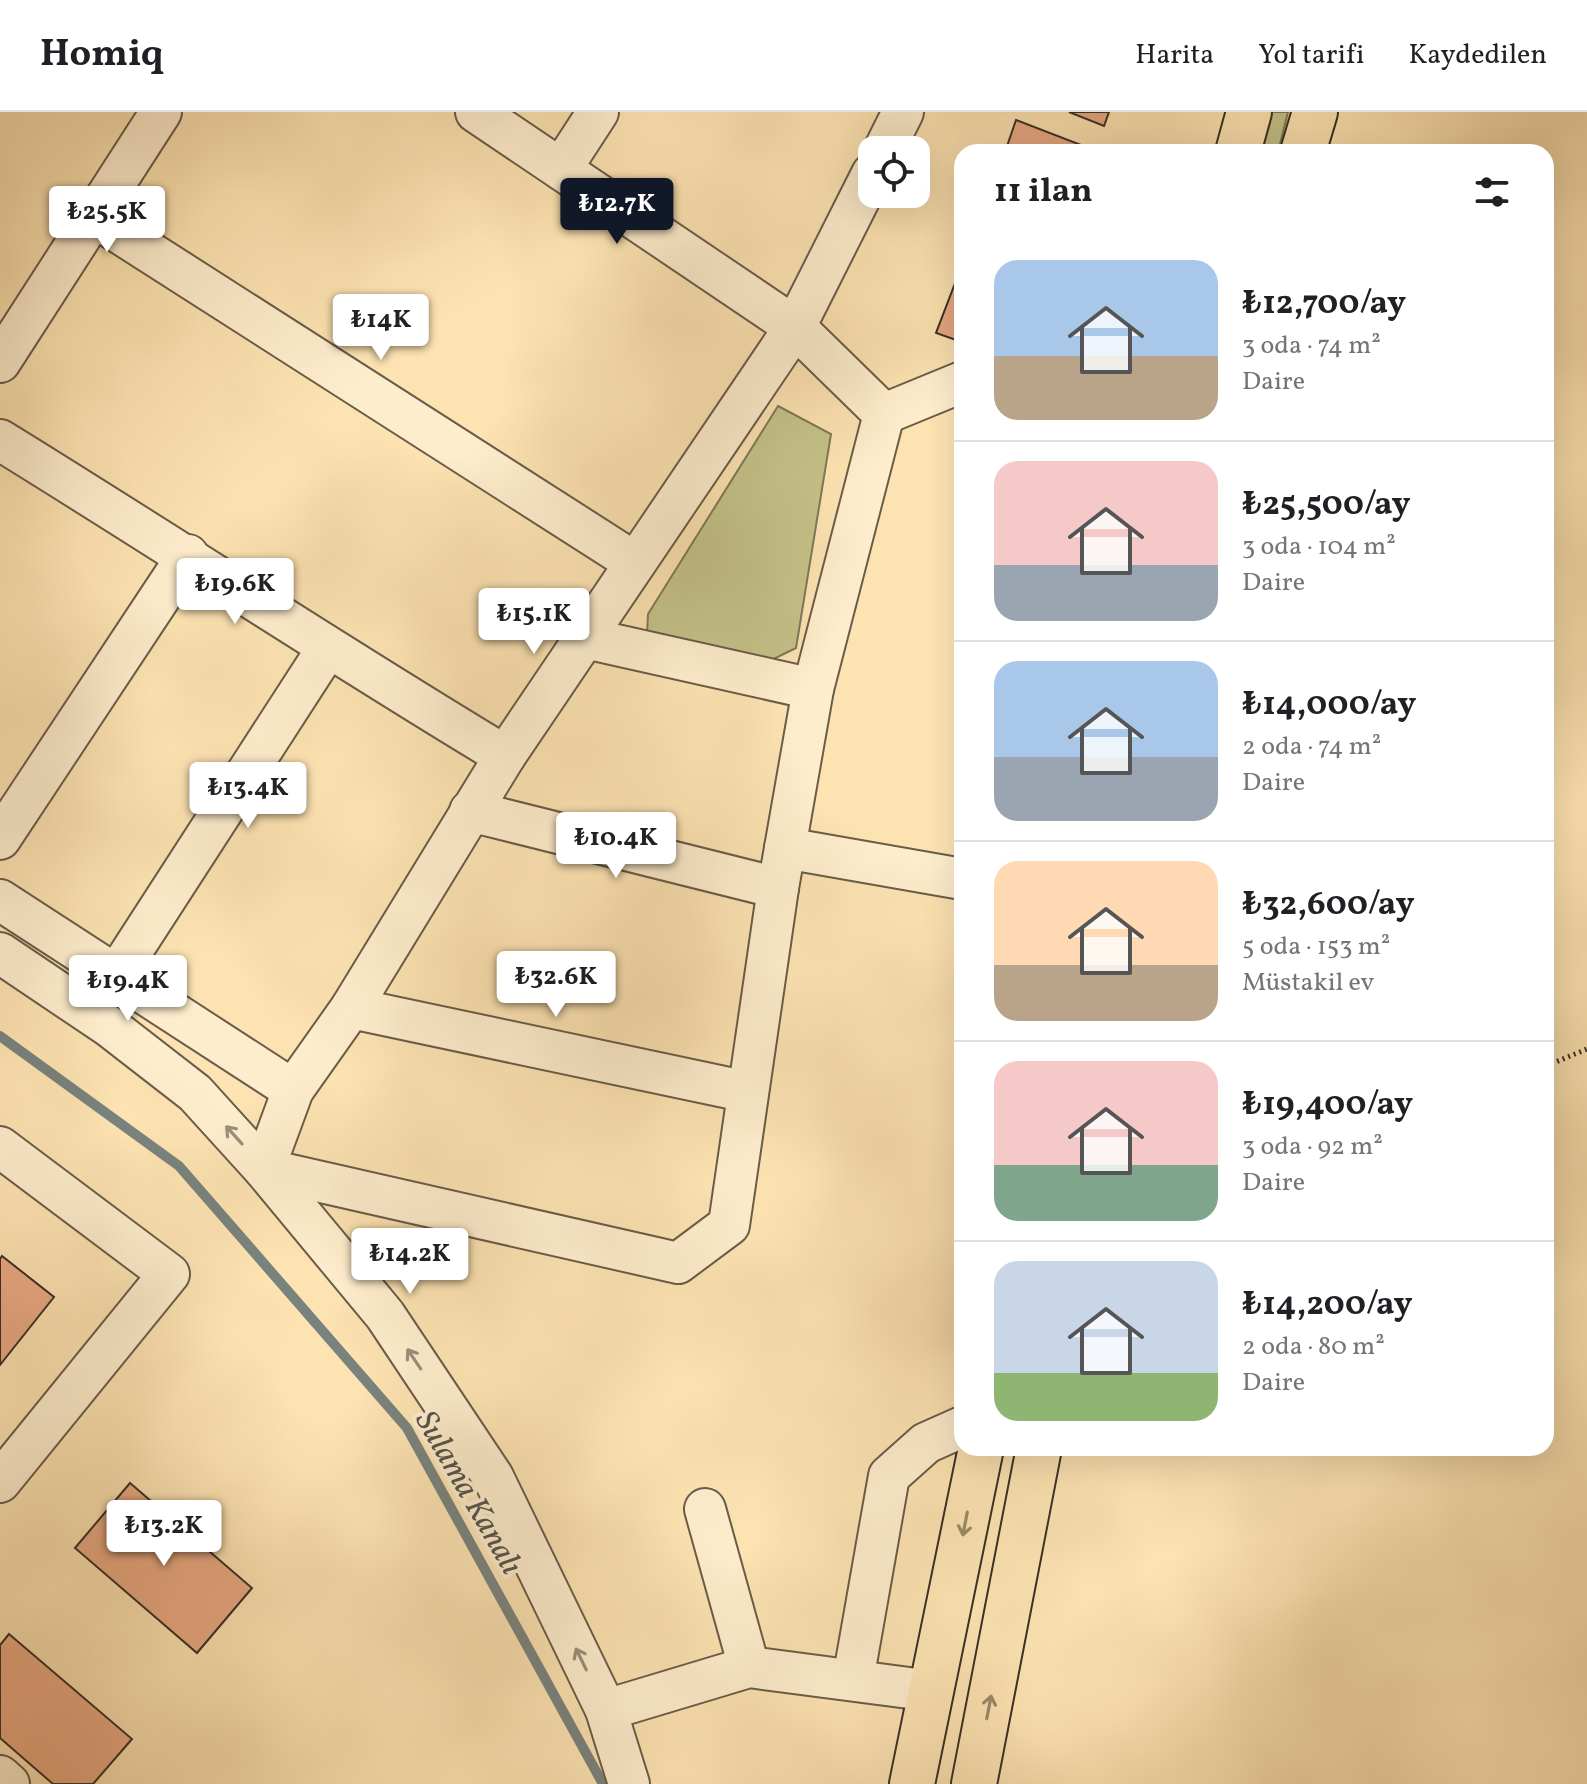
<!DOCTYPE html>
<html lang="tr">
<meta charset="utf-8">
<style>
:root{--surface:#fff;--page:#f2f2f2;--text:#202124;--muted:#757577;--line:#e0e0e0;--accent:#111827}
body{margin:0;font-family:Vollkorn,serif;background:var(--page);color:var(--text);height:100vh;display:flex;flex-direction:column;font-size:30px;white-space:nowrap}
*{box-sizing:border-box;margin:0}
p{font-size:26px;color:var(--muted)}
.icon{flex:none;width:44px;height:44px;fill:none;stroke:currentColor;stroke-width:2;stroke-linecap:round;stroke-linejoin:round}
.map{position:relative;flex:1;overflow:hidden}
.sheet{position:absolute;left:954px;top:32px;width:600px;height:1312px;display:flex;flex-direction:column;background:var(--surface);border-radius:24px;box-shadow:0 8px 32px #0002}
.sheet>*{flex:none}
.controls{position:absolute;left:858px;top:24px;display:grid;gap:16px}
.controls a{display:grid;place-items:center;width:72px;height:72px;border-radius:16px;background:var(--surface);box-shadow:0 8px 32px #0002;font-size:40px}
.price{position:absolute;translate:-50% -68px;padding:0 18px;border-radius:8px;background:#fff;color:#222;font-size:26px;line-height:52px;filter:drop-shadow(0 2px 4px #0008)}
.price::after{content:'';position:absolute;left:50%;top:48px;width:24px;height:18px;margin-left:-12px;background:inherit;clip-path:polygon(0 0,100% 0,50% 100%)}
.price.current{background:var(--accent);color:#fff}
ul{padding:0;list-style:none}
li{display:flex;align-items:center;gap:24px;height:200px;padding:0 40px}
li+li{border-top:2px solid var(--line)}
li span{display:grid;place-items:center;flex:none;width:224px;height:160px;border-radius:24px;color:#555}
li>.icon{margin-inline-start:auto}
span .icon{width:96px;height:96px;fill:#fffc;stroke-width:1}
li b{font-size:34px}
h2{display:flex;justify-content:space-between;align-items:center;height:96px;padding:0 40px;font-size:34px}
header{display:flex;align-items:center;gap:48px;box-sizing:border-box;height:112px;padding:0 40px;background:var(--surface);border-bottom:2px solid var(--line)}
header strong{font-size:38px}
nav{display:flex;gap:44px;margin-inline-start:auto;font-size:28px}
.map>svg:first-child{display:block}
</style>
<header>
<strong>Homiq</strong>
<nav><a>Harita</a><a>Yol tarifi</a><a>Kaydedilen</a></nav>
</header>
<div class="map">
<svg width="1587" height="1672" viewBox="0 0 1587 1672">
<rect width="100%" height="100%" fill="#fde3b2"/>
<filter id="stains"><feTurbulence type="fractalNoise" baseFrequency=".0025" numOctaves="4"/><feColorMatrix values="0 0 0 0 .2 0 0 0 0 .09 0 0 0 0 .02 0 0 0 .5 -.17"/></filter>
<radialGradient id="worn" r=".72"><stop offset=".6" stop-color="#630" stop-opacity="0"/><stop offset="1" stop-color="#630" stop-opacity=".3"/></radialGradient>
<g fill="#c4c289" stroke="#7e7858" stroke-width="2">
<path d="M1272,0h16l-10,40h-17z"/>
<path d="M778,294l53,28 -35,214 -35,17 -114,-31 1,-20z"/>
</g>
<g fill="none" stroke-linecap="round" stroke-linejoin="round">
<path stroke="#79837e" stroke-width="10" d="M0,924l179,130 228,262 196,356"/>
</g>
<g fill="#e9a983" stroke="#382f26" stroke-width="2">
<path d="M1069,0h40l-5,14z"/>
<path d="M1016,8l83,32h-94z"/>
<path d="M962,153v77l-26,-9z"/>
<path d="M2,1144l52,41 -54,68v-106z"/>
<path d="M130,1371l122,105 -55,65 -122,-105z"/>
<path d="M9,1522l123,105 -39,45h-40l-53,-46v-93z"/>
</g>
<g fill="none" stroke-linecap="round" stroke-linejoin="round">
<defs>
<g id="minor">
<path d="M476,0l319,215 89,87 -71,275 -35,199 -49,337 -51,38 -414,-94 29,-79 58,-82 154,-252 290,-429 77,-153"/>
<path d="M884,38l19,-38"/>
<path d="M561,57l37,-57"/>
<path d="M93,104l541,346"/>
<path d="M0,250l161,-250"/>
<path d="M884,302l78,-32"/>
<path d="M0,328c169,104 335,214 505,316"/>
<path d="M585,526l228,51"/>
<path d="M470,699l308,77"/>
<path d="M0,727l188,-284"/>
<path d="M785,736l177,31"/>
<path d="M0,788l293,190"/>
<path d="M0,841l110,74 85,66 69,76 121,146 108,162 113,233 23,74"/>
<path d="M115,865l212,-328"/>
<path d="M351,896l397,84"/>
<path d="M0,1035l169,127 -169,208"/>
<path d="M705,1397l44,158"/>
<path d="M853,1568l36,-204 37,-33 36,-16"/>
<path d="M606,1598l143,-43 183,24"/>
<path d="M0,1664l9,8"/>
</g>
<g id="highway">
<path d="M1238,40l11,-40"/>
<path d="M1303,40l12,-40"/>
<path d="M912,1672l69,-336"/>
<path d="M974,1672l65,-336"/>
</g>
</defs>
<use href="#minor" stroke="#695c49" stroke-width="44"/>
<use href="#highway" stroke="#382f26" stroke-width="48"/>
<path stroke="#382f26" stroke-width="5" stroke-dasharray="2 4" stroke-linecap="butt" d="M1546,954l41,-17"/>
<use href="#minor" stroke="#feedcd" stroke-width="40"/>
<use href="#highway" stroke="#fde3b2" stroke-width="44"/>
</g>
<defs><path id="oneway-shaft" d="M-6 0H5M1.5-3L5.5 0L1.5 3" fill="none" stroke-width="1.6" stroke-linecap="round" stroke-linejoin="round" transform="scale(2)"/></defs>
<g stroke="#9b8e7a">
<use href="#oneway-shaft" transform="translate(234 1023) rotate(-132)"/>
<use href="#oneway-shaft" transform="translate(414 1247) rotate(-124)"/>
<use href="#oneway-shaft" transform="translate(581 1547) rotate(-116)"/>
</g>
<g stroke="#9a896c">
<use href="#oneway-shaft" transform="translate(965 1412) rotate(101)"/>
<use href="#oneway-shaft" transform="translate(989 1595) rotate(-79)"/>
</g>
<g text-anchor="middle" stroke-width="8" stroke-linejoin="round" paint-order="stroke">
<g font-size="32" font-style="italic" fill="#53524b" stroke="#feedcd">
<text transform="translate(470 1380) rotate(60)" y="11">Sulama Kanalı</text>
</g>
</g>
<rect width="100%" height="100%" filter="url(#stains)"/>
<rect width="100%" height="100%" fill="url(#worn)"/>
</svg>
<div class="controls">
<a><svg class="icon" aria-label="locate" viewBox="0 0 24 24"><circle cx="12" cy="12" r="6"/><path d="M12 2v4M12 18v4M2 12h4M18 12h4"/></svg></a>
</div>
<b class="price current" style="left:617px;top:134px">₺12.7K</b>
<b class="price" style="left:107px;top:142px">₺25.5K</b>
<b class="price" style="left:381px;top:250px">₺14K</b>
<b class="price" style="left:235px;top:514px">₺19.6K</b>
<b class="price" style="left:534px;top:544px">₺15.1K</b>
<b class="price" style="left:248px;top:718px">₺13.4K</b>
<b class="price" style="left:616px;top:768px">₺10.4K</b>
<b class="price" style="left:556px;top:907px">₺32.6K</b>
<b class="price" style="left:128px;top:911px">₺19.4K</b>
<b class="price" style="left:410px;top:1184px">₺14.2K</b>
<b class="price" style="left:164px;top:1456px">₺13.2K</b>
<section class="sheet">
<h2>11 ilan<svg class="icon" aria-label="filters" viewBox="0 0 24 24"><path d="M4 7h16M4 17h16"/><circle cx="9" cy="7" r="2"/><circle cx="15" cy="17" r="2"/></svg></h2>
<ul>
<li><span style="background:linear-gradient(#a9c7e8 60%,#b9a48a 0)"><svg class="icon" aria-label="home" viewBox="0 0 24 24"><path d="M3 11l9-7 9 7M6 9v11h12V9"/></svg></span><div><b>₺12,700/ay</b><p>3 oda · 74 m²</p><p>Daire</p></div></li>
<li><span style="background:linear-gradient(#f6c9c9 65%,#9aa5b1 0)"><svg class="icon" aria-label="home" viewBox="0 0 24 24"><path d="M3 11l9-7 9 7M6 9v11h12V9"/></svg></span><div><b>₺25,500/ay</b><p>3 oda · 104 m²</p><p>Daire</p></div></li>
<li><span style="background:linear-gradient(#a9c7e8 60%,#9aa5b1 0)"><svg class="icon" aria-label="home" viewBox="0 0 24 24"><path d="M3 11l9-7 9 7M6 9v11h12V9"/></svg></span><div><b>₺14,000/ay</b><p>2 oda · 74 m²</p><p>Daire</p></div></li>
<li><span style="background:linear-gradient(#ffd9b3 65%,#b9a48a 0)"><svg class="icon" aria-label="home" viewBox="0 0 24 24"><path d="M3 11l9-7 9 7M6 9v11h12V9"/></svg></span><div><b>₺32,600/ay</b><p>5 oda · 153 m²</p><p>Müstakil ev</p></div></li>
<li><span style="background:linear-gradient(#f6c9c9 65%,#7fa58c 0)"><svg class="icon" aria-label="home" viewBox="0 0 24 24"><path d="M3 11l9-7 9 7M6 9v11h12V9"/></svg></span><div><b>₺19,400/ay</b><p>3 oda · 92 m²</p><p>Daire</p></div></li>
<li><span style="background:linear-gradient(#c9d6e8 70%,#8fb573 0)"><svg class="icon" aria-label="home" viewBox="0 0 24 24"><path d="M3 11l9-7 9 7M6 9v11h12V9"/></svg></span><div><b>₺14,200/ay</b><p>2 oda · 80 m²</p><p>Daire</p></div></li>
</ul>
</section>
</div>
